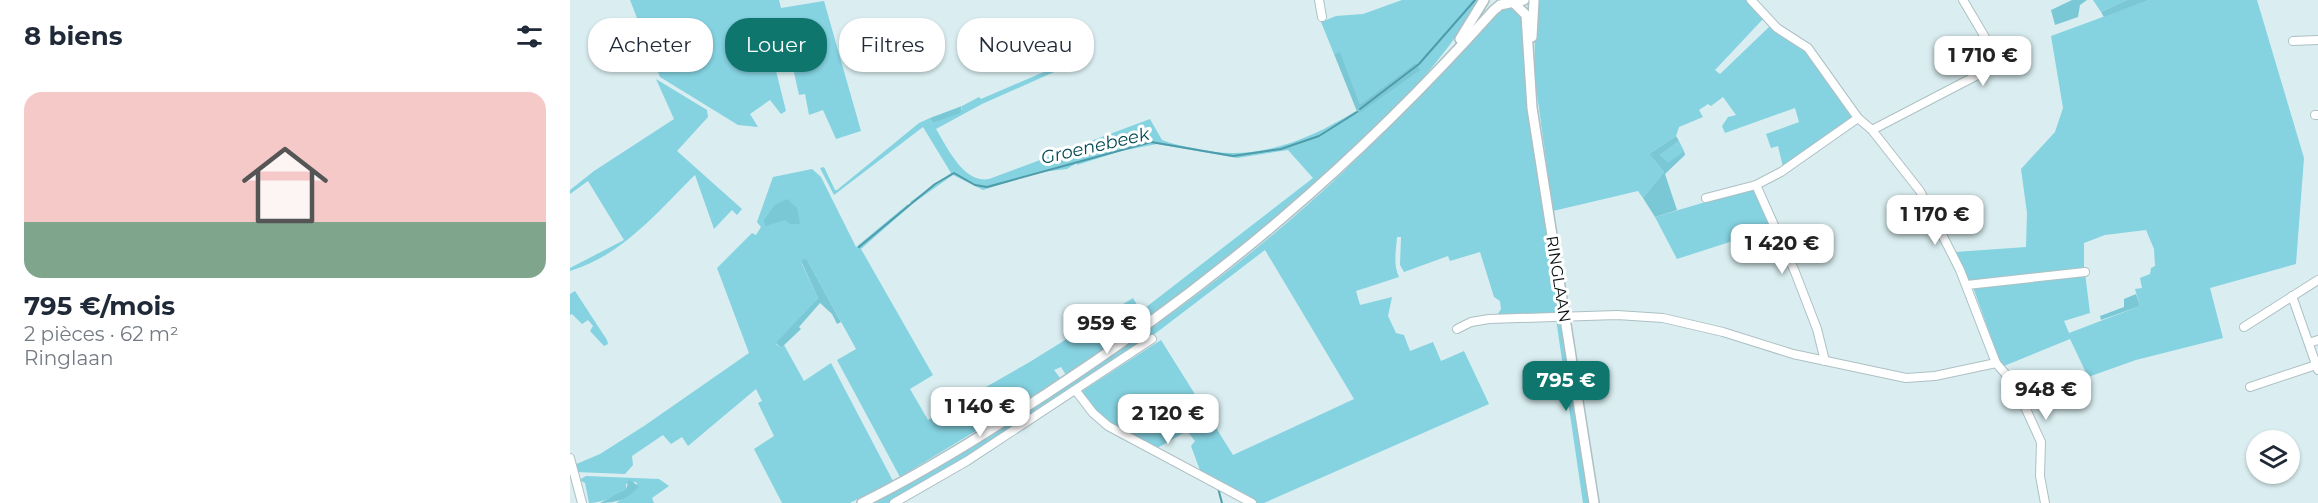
<!DOCTYPE html>
<html lang="fr">
<meta charset="utf-8">
<style>
:root{--surface:#fff;--page:#f6f6f7;--text:#1f2937;--muted:#747a83;--accent:#0f766e}
body{margin:0;font-family:Montserrat,sans-serif;background:var(--page);color:var(--text);height:100vh;display:flex;flex-direction:column;font-size:22px;white-space:nowrap}
*{box-sizing:border-box;margin:0}
p{font-size:20px;color:var(--muted)}
.icon{flex:none;width:33px;height:33px;fill:none;stroke:currentColor;stroke-width:2;stroke-linecap:round;stroke-linejoin:round}
.map{position:relative;flex:1;overflow:hidden}
.side{display:flex;flex-direction:column;background:var(--surface);width:570px}
.side>*{flex:none}
.banner{position:absolute;left:18px;top:18px;width:570px;height:54px;display:flex;gap:12px}
.tools{position:absolute;left:1676px;top:430px;display:grid;gap:12px}
.tools a{display:grid;place-items:center;width:54px;height:54px;border-radius:50%;background:var(--surface);box-shadow:0 2px 4px #0004;font-size:30px}
.price{position:absolute;translate:-50% -51px;padding:0 14px;border-radius:12px;background:#fff;color:#222;font-size:20px;line-height:39px;filter:drop-shadow(0 2px 3px #0008)}
.price::after{content:'';position:absolute;left:50%;top:36px;width:18px;height:14px;margin-left:-9px;background:inherit;clip-path:polygon(0 0,100% 0,50% 100%)}
.price.active{background:var(--accent);color:#fff}
ul{padding:0;list-style:none}
li{display:grid;align-content:center;gap:12px;height:318px;padding:0 24px}
li span{display:grid;place-items:center;height:186px;border-radius:18px;color:#555}
li>.icon{margin-inline-start:auto}
span .icon{width:108px;height:108px;fill:#fffc;stroke-width:1}
li b{font-size:26px}
h2{display:flex;justify-content:space-between;align-items:center;height:72px;padding:0 24px;font-size:26px}
.pill{padding:0 21px;border-radius:24px;background:var(--surface);box-shadow:0 2px 4px #0004;font-size:21px;line-height:54px}
.pill.active{background:var(--accent);color:#fff}
main{display:flex;flex:1;min-height:0}
.map>svg:first-child{display:block}
</style>
<main>
<section class="side">
<h2>8 biens<svg class="icon" aria-label="filters" viewBox="0 0 24 24"><path d="M4 7h16M4 17h16"/><circle cx="9" cy="7" r="2"/><circle cx="15" cy="17" r="2"/></svg></h2>
<ul>
<li><span style="background:linear-gradient(#f6c9c9 70%,#7fa58c 0)"><svg class="icon" aria-label="home" viewBox="0 0 24 24"><path d="M3 11l9-7 9 7M6 9v11h12V9"/></svg></span><div><b>795 €/mois</b><p>2 pièces · 62 m²</p><p>Ringlaan</p></div></li>
</ul>
</section>
<div class="map">
<svg width="1748" height="503" viewBox="0 0 1748 503">
<rect width="100%" height="100%" fill="#daeef1"/>
<g fill="#85d2e0">
<path d="M60,0h149l2,8 43,-7 37,130 -25,8 -13,-29 -14,5 -4,-21 -6,1 -8,-36 -17,4 12,48 -5,3 -11,-14 -20,14 8,13 -20,-2 -78,-48z"/>
<path d="M832,0h78c-76,126 -214,227 -329,317l-6,-9 168,-130 -25,-28 -51,8 -80,-14 -36,7 -44,14v-2l-10,6 -26,3 -58,18 -30,-15 -41,29 -2,-2 41,-29 -28,-46 -89,68 -14,-27 4,-1 11,23h2l82,-67 11,-5 3,5 29,-14v-3l17,-9 2,2 93,-40 3,-9h4v10l-99,44 -46,25c11,18 28,55 53,50l161,-60 12,21c10,4 21,6 31,8 60,15 112,-6 163,-37l2,3 57,-50 -55,40 -20,-51 -6,1 -13,-32 15,-6 27,-2z"/>
<path d="M966,0h211l16,19 -48,51 5,4 50,-48 35,23 48,63v7l-70,48 -5,-21 -7,2 -5,-14 33,-12 -4,-14 -70,25 -3,-7 6,-9 8,-2 -13,-18 -12,9 -3,-2 -9,6 4,7 -24,10 -3,9 -27,18 15,18 -21,26 -5,-7 -85,20 -19,-139z"/>
<path d="M1523,0h34l-26,12z"/>
<path d="M1579,0h108l47,158 -8,106 -86,24 13,50 -87,22 -48,17 -18,-38 -66,27 -5,-6 -26,-73 112,-14 5,40 -26,8 5,12 71,-27 -5,-17 7,-1 -2,-10 10,-4 1,-6 4,-2 -1,-17 -8,-19 -41,5 -21,8v26l-112,13 -5,-3 -12,-27 71,-5 1,-34 -6,-44 34,-37 8,-24 -12,-72z"/>
<path d="M939,7l13,6 6,92 31,204 -7,6 -56,2 5,-8 -1,-8 -6,-4 -14,-45 -30,9 -2,-5 -44,16 -4,-7 1,-28h-4c-1,14 -4,28 2,40l-43,14 4,14 32,-8 -4,19 8,17 8,2 6,16 23,-9 8,19 23,-10 25,53 -225,99h-9l-54,-30 -10,-27 4,-5 -8,-10 -33,19c-29,-17 -58,-28 -72,-59l79,-51 72,115 121,-56 -89,-149 -109,83 -120,82 -131,80 -15,8h-17c62,-33 121,-70 179,-108 102,-66 200,-137 288,-220 56,-53 109,-110 161,-167z"/>
<path d="M86,79l51,31 1,7 -31,34 65,58 -5,6 -5,-5 -18,19 -19,-54c-38,37 -72,80 -125,96v-3l54,-28 -36,-59 -18,13v-4l24,-19 80,-52z"/>
<path d="M1109,141l5,10 -16,13 -8,-9z"/>
<path d="M242,169l9,8 35,70 52,-43 2,2 -49,43 72,126 -23,14 18,31 100,-57 105,-65 8,13 -5,4 6,9 -76,51 -5,-8 -7,3 7,9 -161,98 -63,-117 19,-11 -50,-91 -5,4 17,36 -42,46 5,4 3,-3 20,36 27,-18 62,118 -43,22h-68l-28,-54 20,-13 -16,-33 4,-2 -6,-12 -68,57 -6,-9 -11,7 -8,-9 -31,21 1,9 -8,9 -49,-2 -2,-7 26,-11 44,-28 105,-73 -32,-85 35,-35 4,2 5,-8 -4,-5 16,-45z"/>
<path d="M1186,187l17,41 -96,31 -22,-42z"/>
<path d="M5,291l32,49 1,4 -4,2 -14,-15 3,-5 -5,-6 -6,4 -10,-10 -2,1v-21z"/>
<path d="M986,319l5,2 28,182h-6z"/>
<path d="M16,476l73,3 10,7 -17,12 2,5h-38l20,-14 2,-3 -2,-4 -10,2v5c-11,7 -24,14 -37,14l-4,-20 -6,-3z"/>
</g>
<g fill="#7ac7d5">
<path d="M1502,0h15l-7,5 -2,12 -23,8 -4,-15z"/>
<path d="M1557,0h22l-45,17 -3,-5z"/>
<path d="M770,52l20,52 56,-41 4,7 -62,44 -24,-60z"/>
<path d="M392,106l-2,7 -27,10 -3,-5z"/>
<path d="M1106,136l3,5 -19,14 8,8 16,-12 1,4 -20,19 12,36 -22,7 -12,-19 21,-26 -15,-18z"/>
<path d="M217,199l10,9 3,16h-10l-5,-4 -20,6 -1,-6 11,-15z"/>
<path d="M236,258l35,64 -4,2 -5,-10 -12,-11 -21,24 2,2 -20,19 -5,-5 42,-45 -17,-37z"/>
<path d="M1566,294l4,12 -39,14 -1,-4 24,-9v-8z"/>
<path d="M59,480l10,6c-10,13 -23,17 -39,17l26,-14z"/>
</g>
<g fill="none" stroke-linecap="round" stroke-linejoin="round">
<g stroke="#4e9ba9" stroke-width="2">
<path d="M790,109l59,-45 56,-64"/>
<path d="M289,247l76,-63 19,-11 21,12 12,2 164,-45 82,14 48,-7 38,-13 38,-24"/>
<path d="M648,488l4,15"/>
</g>
<defs>
<g id="minor">
<path d="M749,0l3,17"/>
<path d="M1181,0l26,28 31,20 50,70 14,12 48,61 40,79 36,93 19,22 26,57 -1,34 5,27"/>
<path d="M1723,41l25,-1"/>
<path d="M1745,115h3"/>
<path d="M1302,130l123,-64 4,-5 -36,-61"/>
<path d="M1186,185l39,87 22,57 8,32"/>
<path d="M1136,198l50,-13 25,-13 77,-54"/>
<path d="M1397,285l118,-13"/>
<path d="M1722,296l26,74"/>
<path d="M1674,327l74,-47"/>
<path d="M887,329l14,-7 18,-3 128,-4 46,3 60,14 70,22 113,24 29,-2 61,-13"/>
<path d="M1739,343l9,-3"/>
<path d="M1680,387l66,-22"/>
<path d="M506,391l17,22 15,13 144,77"/>
<path d="M0,458l12,45"/>
<path d="M324,503l73,-42 185,-122"/>
</g>
<g id="major">
<path d="M944,3l12,12 6,93 62,395"/>
<path d="M962,37l2,-37"/>
<path d="M890,39l24,-39"/>
<path d="M292,503c64,-32 124,-70 184,-109 171,-112 310,-230 447,-383l7,-6 24,-5"/>
</g>
</defs>
<use href="#minor" stroke="#adc0c4" stroke-width="10"/>
<use href="#major" stroke="#adc0c4" stroke-width="12"/>
<use href="#minor" stroke="#fff" stroke-width="8"/>
<use href="#major" stroke="#fff" stroke-width="9"/>
</g>
<g text-anchor="middle" stroke-width="6" stroke-linejoin="round" paint-order="stroke">
<g font-size="16" fill="#080f10" stroke="#fff">
<text transform="translate(989 279) rotate(81)" y="6">RINGLAAN</text>
</g>
<g font-size="18" font-style="italic" fill="#004953" stroke="#fff">
<text transform="translate(525 146) rotate(-13)" y="6">Groenebeek</text>
</g>
</g>
</svg>
<div class="tools">
<a><svg class="icon" aria-label="layers" viewBox="0 0 24 24"><path d="M12 4l9 5-9 5-9-5zM3 14l9 5 9-5"/></svg></a>
</div>
<b class="price" style="left:1413px;top:87px">1 710 €</b>
<b class="price" style="left:1365px;top:246px">1 170 €</b>
<b class="price" style="left:1212px;top:275px">1 420 €</b>
<b class="price" style="left:537px;top:355px">959 €</b>
<b class="price active" style="left:996px;top:412px">795 €</b>
<b class="price" style="left:1476px;top:421px">948 €</b>
<b class="price" style="left:410px;top:438px">1 140 €</b>
<b class="price" style="left:598px;top:445px">2 120 €</b>
<div class="banner">
<a class="pill">Acheter</a>
<a class="pill active">Louer</a>
<a class="pill">Filtres</a>
<a class="pill">Nouveau</a>
</div>
</div>
</main>
